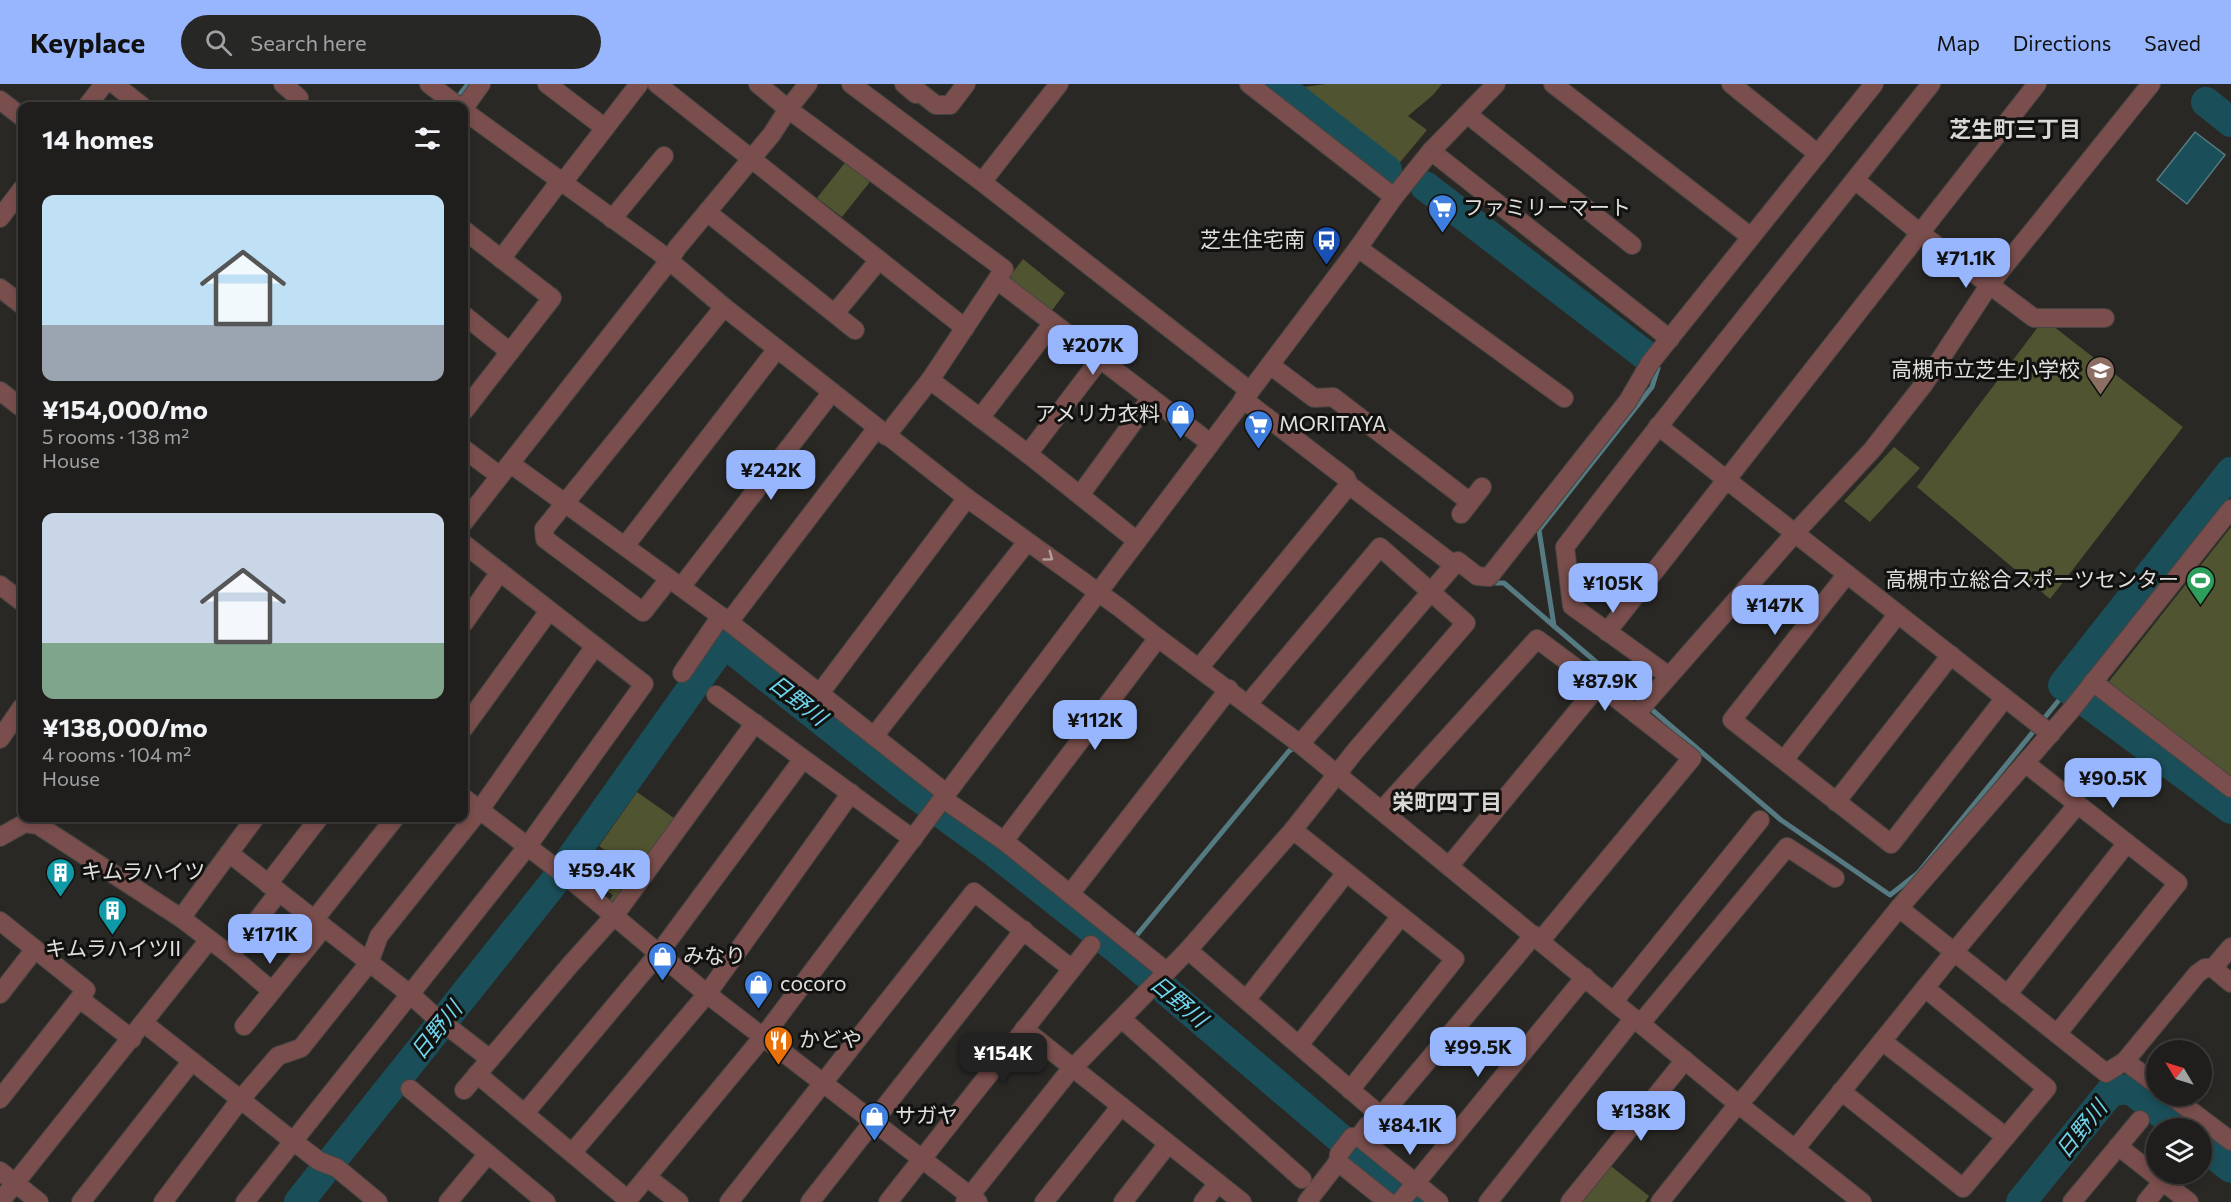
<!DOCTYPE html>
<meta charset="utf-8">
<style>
:root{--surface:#1f1e1c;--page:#272725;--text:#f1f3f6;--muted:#a1a2a3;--line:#3c3c3b;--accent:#97b6fd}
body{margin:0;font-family:Commissioner,"Noto Sans JP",sans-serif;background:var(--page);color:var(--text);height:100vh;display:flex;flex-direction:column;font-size:22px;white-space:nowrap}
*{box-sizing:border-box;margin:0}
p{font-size:20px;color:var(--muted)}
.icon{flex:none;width:33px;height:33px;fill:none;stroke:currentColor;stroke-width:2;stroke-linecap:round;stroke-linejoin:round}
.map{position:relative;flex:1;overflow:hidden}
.panel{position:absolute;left:18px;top:18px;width:450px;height:720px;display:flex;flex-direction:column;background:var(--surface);border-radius:12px;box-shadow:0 3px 9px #0003,0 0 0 2px var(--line)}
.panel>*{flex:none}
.needle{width:39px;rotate:308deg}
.fabs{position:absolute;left:2146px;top:956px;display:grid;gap:12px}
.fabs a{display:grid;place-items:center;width:66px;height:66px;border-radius:50%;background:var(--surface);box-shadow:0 3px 9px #0003,0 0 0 2px var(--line);font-size:30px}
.price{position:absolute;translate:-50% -51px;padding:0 14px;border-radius:12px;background:var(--accent);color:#111;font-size:20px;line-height:39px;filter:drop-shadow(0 2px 3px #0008)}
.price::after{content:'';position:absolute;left:50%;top:36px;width:18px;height:14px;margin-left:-9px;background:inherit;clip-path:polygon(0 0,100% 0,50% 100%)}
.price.selected{background:#222;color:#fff}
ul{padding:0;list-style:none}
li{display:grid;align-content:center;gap:12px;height:318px;padding:0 24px}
li span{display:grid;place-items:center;height:186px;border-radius:12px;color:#555}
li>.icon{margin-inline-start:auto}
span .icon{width:108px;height:108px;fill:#fffc;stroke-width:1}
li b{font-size:26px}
h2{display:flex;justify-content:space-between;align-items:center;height:72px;padding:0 24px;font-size:26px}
header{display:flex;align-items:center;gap:36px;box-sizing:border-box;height:84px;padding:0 30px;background:var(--accent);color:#111}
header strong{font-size:28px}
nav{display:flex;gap:33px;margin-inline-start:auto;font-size:21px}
.search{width:420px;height:54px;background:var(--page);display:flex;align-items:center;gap:15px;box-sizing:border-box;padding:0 21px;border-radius:33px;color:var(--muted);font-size:22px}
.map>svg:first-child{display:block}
</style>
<header>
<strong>Keyplace</strong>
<div class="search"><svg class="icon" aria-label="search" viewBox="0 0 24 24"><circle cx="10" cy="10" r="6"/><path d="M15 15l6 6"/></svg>Search here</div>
<nav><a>Map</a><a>Directions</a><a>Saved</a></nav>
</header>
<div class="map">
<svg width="2231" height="1118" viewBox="0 0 2231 1118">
<rect width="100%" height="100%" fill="#292825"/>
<g fill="#515430">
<path d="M1326,0h116l-9,11 -25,21 19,14 -31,37 -4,1 -95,-74 6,-7z"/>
<path d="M848,75l25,19 -31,39 -25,-19z"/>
<path d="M1023,175l42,34 -15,20 -39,-29 -1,-8z"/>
<path d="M2044,235l139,108 -133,172 -133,-112z"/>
<path d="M1894,363l26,21 -50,54 -26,-21z"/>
<path d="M2231,443v255l-124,-98z"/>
<path d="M637,708l37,26v4l-58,81 -6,1 -2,-2 5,-7 -9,-6 19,-26 -24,-17z"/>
<path d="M1607,1079l42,33 -4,6h-71z"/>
</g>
<path fill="#1a4e59" stroke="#557a81" stroke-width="1.5" d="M2195,48l30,23 -38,49 -30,-24z"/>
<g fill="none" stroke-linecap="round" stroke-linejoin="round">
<g stroke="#557a81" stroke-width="5">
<path d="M460,10l8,-10"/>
<path d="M1645,271l11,9 2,4 -6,19 -113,143 15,96 227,194 109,75 28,-22 150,-184"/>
<path d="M1491,499h13l50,43"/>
<path d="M1122,869l167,-202 7,-4"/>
</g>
<g stroke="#1a4e59" stroke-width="30">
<path d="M1277,0l110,86"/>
<path d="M2206,18l25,20"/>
<path d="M1425,102l220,169"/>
<path d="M2231,388l-168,213 168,124"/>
<path d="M2202,1061l29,23"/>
<path d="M299,1118l256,-321 169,-238 184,146 80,58 134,106 293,249"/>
<path d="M2021,1118l90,-111 19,-2 50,39"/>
</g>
<defs>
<g id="minor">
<path d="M114,0l28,22"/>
<path d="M283,0l16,14"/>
<path d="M429,0l29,22"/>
<path d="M547,0l58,44"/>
<path d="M657,0l308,244"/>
<path d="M758,0l30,25 216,160 -74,111 -44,56"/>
<path d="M851,0l131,98 268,209"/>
<path d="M904,0l12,10 2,-3 18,14h14l16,-21"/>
<path d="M1249,0l145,113"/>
<path d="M1553,0l198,153"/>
<path d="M1731,0l87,70"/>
<path d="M0,16l22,17"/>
<path d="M87,22l17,-22"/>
<path d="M464,24l17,-24"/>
<path d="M464,27l195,141 65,55 243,191 153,110 38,30 142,106 438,360 124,98"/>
<path d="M1467,30l165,131"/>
<path d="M1431,67l239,188"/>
<path d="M1855,96l65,53 114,85h71"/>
<path d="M982,98l77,-98"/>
<path d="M707,128l148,118"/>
<path d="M0,134l22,-29"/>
<path d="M612,135l52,-63"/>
<path d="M464,146l88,68 -88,113"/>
<path d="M1358,164l206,150"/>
<path d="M501,175l59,-78 8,-5 71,-92"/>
<path d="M997,196l213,163"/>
<path d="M0,204l22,17"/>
<path d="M835,229l44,-53"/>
<path d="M464,231l46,37"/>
<path d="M1270,281l44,33 19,-1 137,105"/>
<path d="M930,296l98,74 109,87"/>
<path d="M0,307l22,17"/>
<path d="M1243,315l103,79 3,7 105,80 4,-4 19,15 12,1 139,-176 22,-38 224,-279"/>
<path d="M980,334l73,-95"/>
<path d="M1658,342l393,308"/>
<path d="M464,365l36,27"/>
<path d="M1028,370l72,-95"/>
<path d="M511,380l218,158 217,171"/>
<path d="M1080,411l71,-97"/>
<path d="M1461,430l21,-27"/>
<path d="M464,438l205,-261 8,-13 95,-114 16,-25 20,-25"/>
<path d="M625,462l152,-197"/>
<path d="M1847,490l-115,146 159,124 114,-146"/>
<path d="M669,495l-26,33 -98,-73 -1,-10 180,-222"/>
<path d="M0,501l22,17"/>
<path d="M681,503l151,-195"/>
<path d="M729,538l148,-194"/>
<path d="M464,539l36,-51"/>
<path d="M1607,548l430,-548"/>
<path d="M1199,584l150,-183"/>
<path d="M682,589l39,-57"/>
<path d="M1669,592l-97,-70 -7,-59c119,-156 244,-309 366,-463"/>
<path d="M2093,598l138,106"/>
<path d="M820,609l147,-195"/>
<path d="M716,611l197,144"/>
<path d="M1636,630l159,-181 77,-83 52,-66 66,-100 161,-200"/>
<path d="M464,644l85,-117"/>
<path d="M874,652l153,-194"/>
<path d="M0,655l22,-32"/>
<path d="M1300,660l154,-179"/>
<path d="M1784,676l114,-146"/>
<path d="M2025,679l153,120 -121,151"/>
<path d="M464,714l106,81 137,115 271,208"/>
<path d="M942,714l62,43 66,53"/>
<path d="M1836,718l115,-147"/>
<path d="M1382,726l155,-171 62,46 93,73 -151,182"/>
<path d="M1293,746l162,129 -105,131"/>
<path d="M0,753l25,-14 13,2 143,93 49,37 42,36"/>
<path d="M1004,757l154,-203"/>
<path d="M229,769l182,142 22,20 57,44"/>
<path d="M1450,781l149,-180"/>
<path d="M268,800l51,-66"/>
<path d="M1899,824l207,165 19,-12 32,24"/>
<path d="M181,834l74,-100"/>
<path d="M314,836l81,-102"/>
<path d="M0,837l86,69 -86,109"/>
<path d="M1188,866l193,166"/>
<path d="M230,871l49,-63"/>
<path d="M2213,884l18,15"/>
<path d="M1166,887l-96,-77 159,-205"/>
<path d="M0,910l35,-45"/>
<path d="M2007,911l120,-152"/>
<path d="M80,915l52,40"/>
<path d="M1246,916l100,-127"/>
<path d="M1614,917l146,-181"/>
<path d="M1122,935l180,160"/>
<path d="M1641,939l146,-176 48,31"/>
<path d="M145,940l148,117 26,20 18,7 41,34"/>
<path d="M244,942l80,-99"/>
<path d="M1024,945l218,173"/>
<path d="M1882,957l124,96"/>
<path d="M1299,961l102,-129"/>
<path d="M2125,977l72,-87 8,-6h8l18,-21"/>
<path d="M477,990l151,126"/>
<path d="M410,1005l136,113"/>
<path d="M464,1006l106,-125 44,-49 141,-193"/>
<path d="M1841,1007l122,97 84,-100 -122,-100"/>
<path d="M2170,1011l61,46"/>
<path d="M525,1029l134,-160 144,-194"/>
<path d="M1359,1053l80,65"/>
<path d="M2118,1062l71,56"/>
<path d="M1795,1065l159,-197 124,-148"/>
<path d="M572,1069l135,-159 144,-201"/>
<path d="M1338,1078l1,-8 13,-17h7l8,-11 14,-10 153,-181"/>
<path d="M0,1087l39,31"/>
<path d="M647,1093l32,25"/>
<path d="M0,1118l209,-262"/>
<path d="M81,1118l111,-141"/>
<path d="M163,1118l77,-102 38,-44 23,-8 68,-85 10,-27 100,-125 116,-165"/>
<path d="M245,1118l282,-355 117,-163 -180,-140"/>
<path d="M448,1118l40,-48"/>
<path d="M626,1118l137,-165 595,-789 36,-51 37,-46 65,-67"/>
<path d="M729,1118l245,-310 98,77"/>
<path d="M810,1118l214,-272"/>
<path d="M888,1118l203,-257"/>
<path d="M965,1118l102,-128 121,-124 105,-120 63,-80 110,-127 -86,-76 -132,157"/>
<path d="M1044,1118l77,-96"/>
<path d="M1123,1118l45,-58"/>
<path d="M1203,1118l15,-19"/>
<path d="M1307,1118l31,-40 50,40"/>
<path d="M1400,1118l185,-225"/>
<path d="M1488,1118l146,-184"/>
<path d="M1570,1118l115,-142"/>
<path d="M1660,1118l78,-98 10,-10 151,-186 173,-199 159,-200"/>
<path d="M2072,1118l68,-82"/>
<path d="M2146,1118l17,-21"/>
</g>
</defs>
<use href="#minor" stroke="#464542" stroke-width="20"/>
<use href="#minor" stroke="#794e4c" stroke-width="18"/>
</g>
<defs><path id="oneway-chevron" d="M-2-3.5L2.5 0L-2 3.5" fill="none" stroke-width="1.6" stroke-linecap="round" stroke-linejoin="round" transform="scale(1.5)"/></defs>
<use stroke="#b29e9c" href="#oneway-chevron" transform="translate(1049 473) rotate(36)"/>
<defs>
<symbol id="supermarket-pin" viewBox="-11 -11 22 30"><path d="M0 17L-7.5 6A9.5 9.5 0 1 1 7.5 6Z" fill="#3f7fe0" stroke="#11110f"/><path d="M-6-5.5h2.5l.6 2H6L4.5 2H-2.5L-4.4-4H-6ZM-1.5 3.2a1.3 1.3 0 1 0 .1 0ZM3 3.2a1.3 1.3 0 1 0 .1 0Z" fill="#fff"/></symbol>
<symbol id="bus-pin" viewBox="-11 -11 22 30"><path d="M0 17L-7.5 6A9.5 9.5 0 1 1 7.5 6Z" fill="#1a4fb4" stroke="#11110f"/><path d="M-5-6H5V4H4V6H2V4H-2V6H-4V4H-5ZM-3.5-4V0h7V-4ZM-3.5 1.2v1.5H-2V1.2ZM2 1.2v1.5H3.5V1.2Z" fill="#fff"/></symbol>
<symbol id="school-pin" viewBox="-11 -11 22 30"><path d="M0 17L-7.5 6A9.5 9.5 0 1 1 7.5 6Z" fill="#8d6e63" stroke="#11110f"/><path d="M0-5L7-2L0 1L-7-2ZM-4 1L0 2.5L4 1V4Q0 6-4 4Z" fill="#fff"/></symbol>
<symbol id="shop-pin" viewBox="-11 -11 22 30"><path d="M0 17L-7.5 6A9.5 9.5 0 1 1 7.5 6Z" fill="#3f7fe0" stroke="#11110f"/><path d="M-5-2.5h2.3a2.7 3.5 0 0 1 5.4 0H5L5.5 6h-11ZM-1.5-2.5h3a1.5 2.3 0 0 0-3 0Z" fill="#fff"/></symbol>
<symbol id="stadium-pin" viewBox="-11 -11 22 30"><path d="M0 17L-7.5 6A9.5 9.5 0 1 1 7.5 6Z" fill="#2e9e5b" stroke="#11110f"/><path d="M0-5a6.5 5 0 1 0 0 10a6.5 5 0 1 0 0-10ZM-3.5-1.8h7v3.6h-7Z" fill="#fff"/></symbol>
<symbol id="building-pin" viewBox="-11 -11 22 30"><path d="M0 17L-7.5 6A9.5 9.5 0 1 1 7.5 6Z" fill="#0f9aa8" stroke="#11110f"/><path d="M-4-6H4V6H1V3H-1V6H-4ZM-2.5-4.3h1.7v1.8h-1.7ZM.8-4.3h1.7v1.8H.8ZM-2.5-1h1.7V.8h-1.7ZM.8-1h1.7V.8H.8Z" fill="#fff"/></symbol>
<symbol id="restaurant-pin" viewBox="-11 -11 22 30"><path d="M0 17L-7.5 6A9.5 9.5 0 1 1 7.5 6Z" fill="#e8710a" stroke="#11110f"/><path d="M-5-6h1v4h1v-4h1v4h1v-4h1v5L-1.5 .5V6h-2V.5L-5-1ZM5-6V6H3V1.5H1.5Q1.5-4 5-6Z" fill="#fff"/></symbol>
</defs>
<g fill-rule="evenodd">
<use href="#supermarket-pin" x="1426" y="108" width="33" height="45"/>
<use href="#bus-pin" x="1310" y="140" width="33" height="45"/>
<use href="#school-pin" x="2084" y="270" width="33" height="45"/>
<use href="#shop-pin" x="1164" y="314" width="33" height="45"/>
<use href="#supermarket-pin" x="1242" y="324" width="33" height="45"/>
<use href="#stadium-pin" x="2184" y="480" width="33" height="45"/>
<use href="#building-pin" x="44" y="772" width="33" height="45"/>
<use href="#building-pin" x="96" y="810" width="33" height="45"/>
<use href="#shop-pin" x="646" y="856" width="33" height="45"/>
<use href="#shop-pin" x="742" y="884" width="33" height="45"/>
<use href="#restaurant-pin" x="762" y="940" width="33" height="45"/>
<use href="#shop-pin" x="858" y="1016" width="33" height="45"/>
</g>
<g text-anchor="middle" stroke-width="6" stroke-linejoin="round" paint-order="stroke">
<g font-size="21" fill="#e0dfdd" stroke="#11110f" text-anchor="start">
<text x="1463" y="131">ファミリーマート</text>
<text x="1305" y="163" text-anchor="end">芝生住宅南</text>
<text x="2080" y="293" text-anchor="end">高槻市立芝生小学校</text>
<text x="1160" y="337" text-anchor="end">アメリカ衣料</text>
<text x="1279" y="347">MORITAYA</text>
<text x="2179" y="503" text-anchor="end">高槻市立総合スポーツセンター</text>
<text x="81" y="795">キムラハイツ</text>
<text x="113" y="872" text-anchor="middle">キムラハイツII</text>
<text x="683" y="879">みなり</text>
<text x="780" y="907">cocoro</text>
<text x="799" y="963">かどや</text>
<text x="895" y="1039">サガヤ</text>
</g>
<g font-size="22" font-weight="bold" fill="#d9d7d3" stroke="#11110f">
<text x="2015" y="53">芝生町三丁目</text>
<text x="1447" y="726">栄町四丁目</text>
</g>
<g font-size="22" font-style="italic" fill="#6ed5ed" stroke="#11110f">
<text transform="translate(798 616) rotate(38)" y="8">日野川</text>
<text transform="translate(1179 917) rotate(40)" y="8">日野川</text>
<text transform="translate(436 946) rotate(-51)" y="8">日野川</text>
<text transform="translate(2081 1045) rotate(-51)" y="8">日野川</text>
</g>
</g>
</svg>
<div class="fabs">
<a><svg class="needle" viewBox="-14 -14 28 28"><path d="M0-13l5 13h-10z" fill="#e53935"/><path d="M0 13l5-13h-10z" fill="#a1a2a3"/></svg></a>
<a><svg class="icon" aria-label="layers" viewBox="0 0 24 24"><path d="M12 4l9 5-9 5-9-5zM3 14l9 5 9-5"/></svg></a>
</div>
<b class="price" style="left:1966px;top:205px">¥71.1K</b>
<b class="price" style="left:1093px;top:292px">¥207K</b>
<b class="price" style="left:771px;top:417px">¥242K</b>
<b class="price" style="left:1613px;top:530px">¥105K</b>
<b class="price" style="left:1775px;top:552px">¥147K</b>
<b class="price" style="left:1605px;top:628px">¥87.9K</b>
<b class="price" style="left:1095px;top:667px">¥112K</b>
<b class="price" style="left:2113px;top:725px">¥90.5K</b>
<b class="price" style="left:602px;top:817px">¥59.4K</b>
<b class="price" style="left:270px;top:881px">¥171K</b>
<b class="price" style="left:1478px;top:994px">¥99.5K</b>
<b class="price selected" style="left:1003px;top:1000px">¥154K</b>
<b class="price" style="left:1641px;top:1058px">¥138K</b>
<b class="price" style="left:1410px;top:1072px">¥84.1K</b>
<section class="panel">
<h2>14 homes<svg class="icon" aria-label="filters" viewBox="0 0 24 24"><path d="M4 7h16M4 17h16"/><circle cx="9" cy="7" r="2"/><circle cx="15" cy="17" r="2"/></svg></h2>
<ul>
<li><span style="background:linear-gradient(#bfe0f5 70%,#9aa5b1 0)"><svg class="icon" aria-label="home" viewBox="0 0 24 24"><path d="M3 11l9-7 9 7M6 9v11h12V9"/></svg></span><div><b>¥154,000/mo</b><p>5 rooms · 138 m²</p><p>House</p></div></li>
<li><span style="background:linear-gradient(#c9d6e8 70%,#7fa58c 0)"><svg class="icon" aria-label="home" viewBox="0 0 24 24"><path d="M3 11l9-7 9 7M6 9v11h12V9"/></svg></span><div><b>¥138,000/mo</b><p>4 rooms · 104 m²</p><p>House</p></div></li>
</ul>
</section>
</div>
